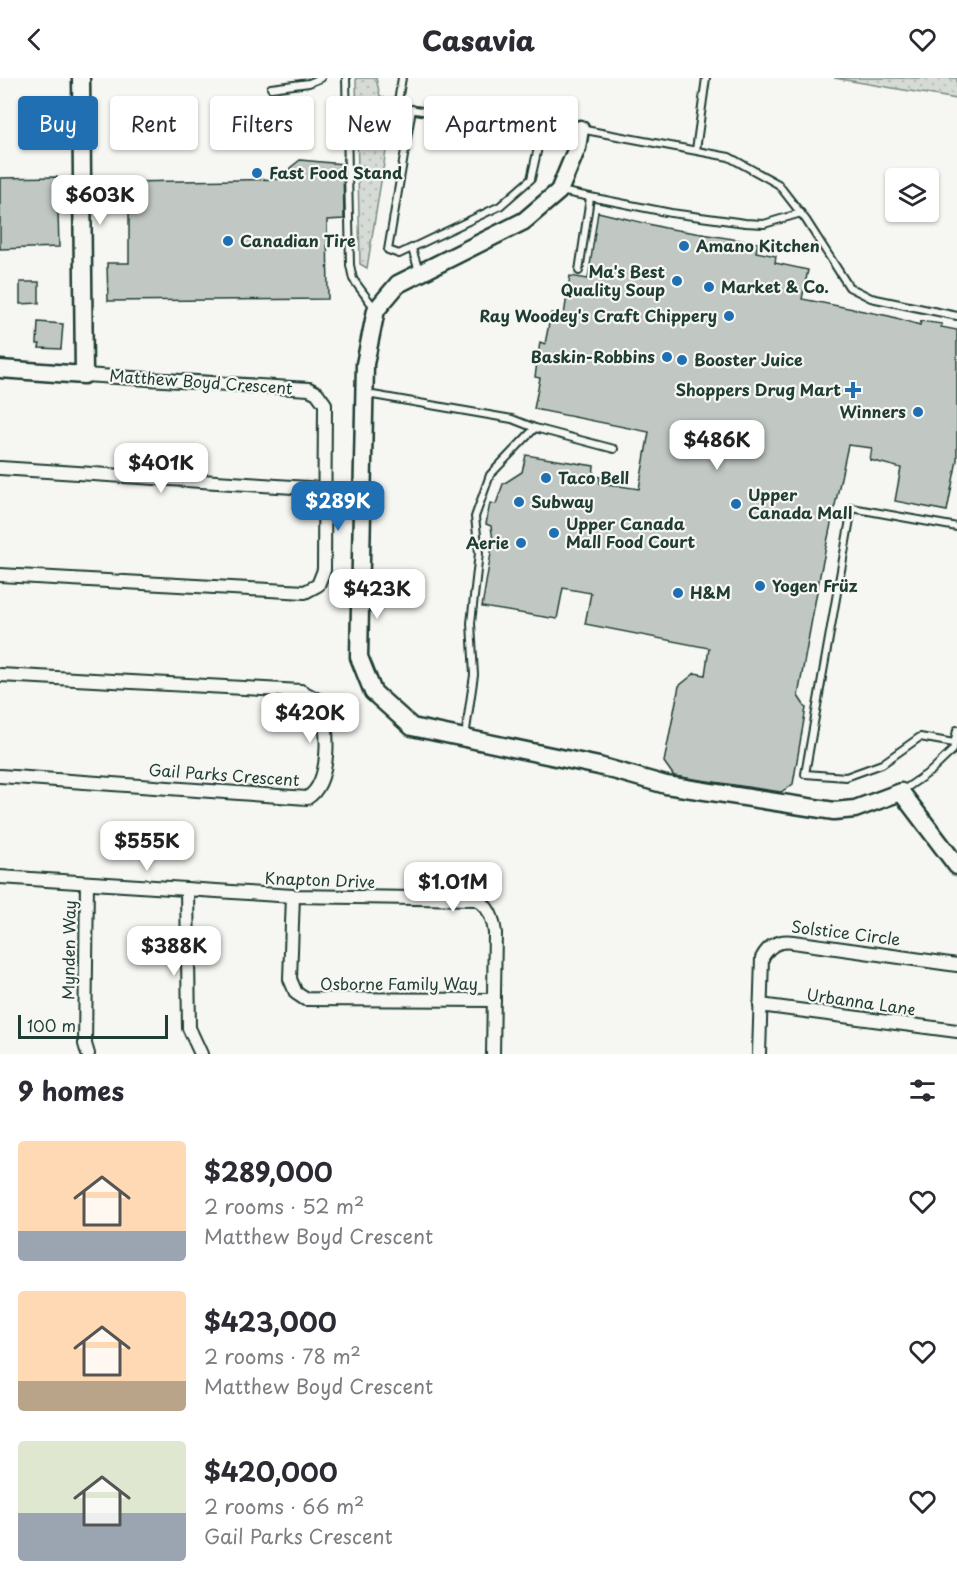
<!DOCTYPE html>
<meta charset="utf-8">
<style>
:root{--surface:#fff;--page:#f7f7f7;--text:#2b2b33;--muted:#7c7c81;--accent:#1f6fb2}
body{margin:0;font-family:"Playpen Sans",sans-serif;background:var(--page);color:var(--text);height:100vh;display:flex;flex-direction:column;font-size:22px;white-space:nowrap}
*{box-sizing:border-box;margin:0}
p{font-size:20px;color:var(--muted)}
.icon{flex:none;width:33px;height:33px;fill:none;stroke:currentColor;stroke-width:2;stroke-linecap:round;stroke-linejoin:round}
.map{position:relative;height:976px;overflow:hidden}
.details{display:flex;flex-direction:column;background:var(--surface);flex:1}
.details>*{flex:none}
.guide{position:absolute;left:18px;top:18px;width:600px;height:54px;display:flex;gap:12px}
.tools{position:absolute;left:885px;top:90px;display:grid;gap:12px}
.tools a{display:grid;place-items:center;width:54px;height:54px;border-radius:6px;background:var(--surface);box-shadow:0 2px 4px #0004;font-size:30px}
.scale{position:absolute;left:18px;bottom:15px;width:150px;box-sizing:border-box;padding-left:6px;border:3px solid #1f3d34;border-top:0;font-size:16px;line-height:21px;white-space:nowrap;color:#1f3d34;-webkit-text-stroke:4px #f6f6f2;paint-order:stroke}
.price{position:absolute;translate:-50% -51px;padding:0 14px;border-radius:12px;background:#fff;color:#222;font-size:20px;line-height:39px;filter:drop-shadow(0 2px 3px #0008)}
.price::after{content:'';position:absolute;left:50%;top:36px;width:18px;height:14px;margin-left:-9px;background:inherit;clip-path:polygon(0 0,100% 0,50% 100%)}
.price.on{background:var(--accent);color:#fff}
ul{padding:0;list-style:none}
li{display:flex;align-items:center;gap:18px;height:150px;padding:0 18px}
li span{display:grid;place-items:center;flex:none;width:168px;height:120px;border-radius:6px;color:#555}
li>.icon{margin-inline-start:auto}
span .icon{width:72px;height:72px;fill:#fffc;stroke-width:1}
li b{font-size:26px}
h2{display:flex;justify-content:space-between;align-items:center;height:72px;padding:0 18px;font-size:26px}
.chip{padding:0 21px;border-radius:6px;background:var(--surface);box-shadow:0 2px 4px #0004;font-size:21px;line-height:54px}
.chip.on{background:var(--accent);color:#fff}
header{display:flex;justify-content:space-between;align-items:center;height:78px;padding:0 18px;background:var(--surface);font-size:27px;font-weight:800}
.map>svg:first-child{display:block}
</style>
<header><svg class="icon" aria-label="back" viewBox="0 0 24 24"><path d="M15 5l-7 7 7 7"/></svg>Casavia<svg class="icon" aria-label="heart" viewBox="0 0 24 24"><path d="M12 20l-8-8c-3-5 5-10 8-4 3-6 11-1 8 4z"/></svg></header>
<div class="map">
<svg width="957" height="976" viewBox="0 0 957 976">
<defs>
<pattern id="grass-dots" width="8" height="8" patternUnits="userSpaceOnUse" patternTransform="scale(1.5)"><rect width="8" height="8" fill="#d6dbd6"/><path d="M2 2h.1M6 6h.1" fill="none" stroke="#b7bdb8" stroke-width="1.8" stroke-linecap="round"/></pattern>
</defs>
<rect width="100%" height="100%" fill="#f6f6f2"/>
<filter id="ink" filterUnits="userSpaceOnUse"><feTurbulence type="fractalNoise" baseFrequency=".0167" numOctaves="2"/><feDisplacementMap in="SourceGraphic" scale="12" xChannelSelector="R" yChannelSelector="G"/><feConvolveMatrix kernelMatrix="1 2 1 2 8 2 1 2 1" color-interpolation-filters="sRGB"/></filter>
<g filter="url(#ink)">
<g fill="url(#grass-dots)" stroke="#7a8c85" stroke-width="1.5">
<path d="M356,0h20l4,18 6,2 -2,14 8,2 -25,154 -7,-4z"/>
<path d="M834,0h123v21z"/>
</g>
<g fill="#c1c8c3" stroke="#1f3d34" stroke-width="1.5">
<path d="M300,82l43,4 1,55 -17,1 1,79 -220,2 -1,-38h22v-81l158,-3 3,-11z"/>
<path d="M57,99l2,70 -59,2v-71z"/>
<path d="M598,134l67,16 93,15 -2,9 20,4 -1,7 33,7 -6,29 87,17 31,9 1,-4 21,3 -1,3 16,3v130l-10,51 -52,-10 6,-33 -31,-8 2,-12 -24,-3 -28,130 -22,121 8,12 -13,76 -12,8 -107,-16 -10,-14 15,-76 16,-13 10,2 4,-27 -124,-24 6,-31 -28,-5 -6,31 -75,-12 11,-66 -2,-15 -5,-2 4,-21 6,1 7,-20 19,-12 4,-17 68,11 -1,10 7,1v6l39,6 10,-57 -115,-23 6,-31 -5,-1 5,-35 5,2 6,-31 13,2 6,-39 18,3z"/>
<path d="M20,204h19v21l-19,1z"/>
<path d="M38,244l25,2 -2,25 -22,-1 1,-4h-3z"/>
</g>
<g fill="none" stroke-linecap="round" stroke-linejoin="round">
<defs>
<g id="lane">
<path d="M346,0l4,187 3,14 23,31"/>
<path d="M402,0l-5,29 86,14 97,8 149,28 49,27 28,36 43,67 22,11 86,18"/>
<path d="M271,10l38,-5 12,-5"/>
<path d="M412,31l-24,141 11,4 101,-48 31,-27 12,-54"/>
<path d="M696,72l10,-72"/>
<path d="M560,113l111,22 74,10 19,1 37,-11"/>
<path d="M412,171l7,22"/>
<path d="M579,193l11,-73"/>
<path d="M367,316l145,25 23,9 -45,47 -15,42 4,36 -8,70 3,52 -9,62"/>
<path d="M535,350l79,21"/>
<path d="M954,665l-34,-6 -38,27 -36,13 -41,-3 47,-266 105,19"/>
<path d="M902,713l29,-20 22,-21 4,-20"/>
</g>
<g id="street">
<path d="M0,390l323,21"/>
<path d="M0,497l305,17 13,-7 6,-15 1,-166 -8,-11 -8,-4 -225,-14"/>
<path d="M0,597l301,16 19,10c9,24 12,82 -13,97l-307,-22"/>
<path d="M0,799l293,19 183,3c13,7 17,19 19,34l-2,121"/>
<path d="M87,805l-2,161 3,10"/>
<path d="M187,811l2,139 12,26"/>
<path d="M293,818l-3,83 6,14 9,6 189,1"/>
<path d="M760,927l197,26"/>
<path d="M759,976l3,-96c7,-13 17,-18 31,-16l164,23"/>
</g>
<g id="secondary">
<path d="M580,51l-3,19 -18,43 -35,30 -126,63 -22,26 -11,54 -6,293 14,35 39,35 187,39 67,19 168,26 21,-2 46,-17 56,74"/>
<path d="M0,291l84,6 -3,-297"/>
</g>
</defs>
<use href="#lane" stroke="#1f3d34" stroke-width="10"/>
<use href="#street" stroke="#1f3d34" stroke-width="16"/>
<use href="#secondary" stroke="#1f3d34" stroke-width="21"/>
<use href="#lane" stroke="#f6f6f2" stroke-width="6"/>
<use href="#street" stroke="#f6f6f2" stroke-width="12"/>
<use href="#secondary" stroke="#f6f6f2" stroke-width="16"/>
</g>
</g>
<g fill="#1f6fb2" stroke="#f6f6f2" stroke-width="2">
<circle cx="257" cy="95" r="6"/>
<circle cx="228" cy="163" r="6"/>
<circle cx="684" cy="168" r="6"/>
<circle cx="677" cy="203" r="6"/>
<circle cx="709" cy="209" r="6"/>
<circle cx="729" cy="238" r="6"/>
<circle cx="667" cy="279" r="6"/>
<circle cx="682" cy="282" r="6"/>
<path d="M850 303h6v6h6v6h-6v6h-6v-6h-6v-6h6z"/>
<circle cx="918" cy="334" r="6"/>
<circle cx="546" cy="400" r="6"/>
<circle cx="519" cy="424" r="6"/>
<circle cx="736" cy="426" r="6"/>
<circle cx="554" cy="455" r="6"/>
<circle cx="521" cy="465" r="6"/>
<circle cx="760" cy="508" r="6"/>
<circle cx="678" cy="515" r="6"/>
</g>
<g text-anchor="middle" stroke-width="4.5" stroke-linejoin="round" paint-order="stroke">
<g font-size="16" font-weight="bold" fill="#1f3d34" stroke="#f6f6f2" text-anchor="start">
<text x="269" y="101">Fast Food Stand</text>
<text x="240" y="169">Canadian Tire</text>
<text x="696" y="174">Amano Kitchen</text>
<text x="665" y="200" text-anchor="end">Ma's Best<tspan x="665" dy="18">Quality Soup</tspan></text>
<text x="721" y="215">Market &amp; Co.</text>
<text x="717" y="244" text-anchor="end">Ray Woodey's Craft Chippery</text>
<text x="655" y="285" text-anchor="end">Baskin-Robbins</text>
<text x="694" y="288">Booster Juice</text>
<text x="841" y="318" text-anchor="end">Shoppers Drug Mart</text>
<text x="906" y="340" text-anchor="end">Winners</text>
<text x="558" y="406">Taco Bell</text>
<text x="748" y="423">Upper<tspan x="748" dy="18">Canada Mall</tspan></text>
<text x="531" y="430">Subway</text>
<text x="566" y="452">Upper Canada<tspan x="566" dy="18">Mall Food Court</tspan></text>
<text x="509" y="471" text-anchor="end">Aerie</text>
<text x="772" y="514">Yogen Früz</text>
<text x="690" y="521">H&amp;M</text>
</g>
<g font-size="16" fill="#1f3d34" stroke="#f6f6f2">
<text transform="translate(201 304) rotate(4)" y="6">Matthew Boyd Crescent</text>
<text transform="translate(224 697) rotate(4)" y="6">Gail Parks Crescent</text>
<text transform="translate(320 802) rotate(2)" y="6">Knapton Drive</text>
<text transform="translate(846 855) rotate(7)" y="6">Solstice Circle</text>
<text transform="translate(69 872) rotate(-89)" y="6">Mynden Way</text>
<text x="399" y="912">Osborne Family Way</text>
<text transform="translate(861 924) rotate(8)" y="6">Urbanna Lane</text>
</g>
</g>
</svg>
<div class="tools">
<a><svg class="icon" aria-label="layers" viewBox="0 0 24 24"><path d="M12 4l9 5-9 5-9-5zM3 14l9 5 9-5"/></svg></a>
</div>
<div class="scale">100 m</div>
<b class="price" style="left:100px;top:148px">$603K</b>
<b class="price" style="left:717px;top:393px">$486K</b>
<b class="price" style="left:161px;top:416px">$401K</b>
<b class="price on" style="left:338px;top:454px">$289K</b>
<b class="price" style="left:377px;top:542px">$423K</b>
<b class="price" style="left:310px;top:666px">$420K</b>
<b class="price" style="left:147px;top:794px">$555K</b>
<b class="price" style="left:453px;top:835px">$1.01M</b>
<b class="price" style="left:174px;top:899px">$388K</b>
<div class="guide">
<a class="chip on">Buy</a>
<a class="chip">Rent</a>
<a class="chip">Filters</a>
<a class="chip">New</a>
<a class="chip">Apartment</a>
</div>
</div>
<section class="details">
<h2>9 homes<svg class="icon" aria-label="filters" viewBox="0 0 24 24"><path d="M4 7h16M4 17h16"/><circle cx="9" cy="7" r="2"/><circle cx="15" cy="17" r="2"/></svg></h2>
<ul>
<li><span style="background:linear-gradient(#ffd9b3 75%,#9aa5b1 0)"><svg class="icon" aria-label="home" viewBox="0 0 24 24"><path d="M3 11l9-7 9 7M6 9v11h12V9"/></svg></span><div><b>$289,000</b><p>2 rooms · 52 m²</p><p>Matthew Boyd Crescent</p></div><svg class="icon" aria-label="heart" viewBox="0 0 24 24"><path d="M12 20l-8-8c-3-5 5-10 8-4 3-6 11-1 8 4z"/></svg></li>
<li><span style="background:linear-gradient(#ffd9b3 75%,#b9a48a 0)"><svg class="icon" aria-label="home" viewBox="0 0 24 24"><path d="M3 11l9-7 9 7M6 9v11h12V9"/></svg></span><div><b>$423,000</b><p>2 rooms · 78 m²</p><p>Matthew Boyd Crescent</p></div><svg class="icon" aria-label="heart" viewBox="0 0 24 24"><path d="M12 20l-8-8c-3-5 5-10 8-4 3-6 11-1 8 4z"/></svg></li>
<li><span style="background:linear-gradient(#dfe7d0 60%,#9aa5b1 0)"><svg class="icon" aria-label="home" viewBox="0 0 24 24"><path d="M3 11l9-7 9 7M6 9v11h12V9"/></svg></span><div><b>$420,000</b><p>2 rooms · 66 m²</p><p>Gail Parks Crescent</p></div><svg class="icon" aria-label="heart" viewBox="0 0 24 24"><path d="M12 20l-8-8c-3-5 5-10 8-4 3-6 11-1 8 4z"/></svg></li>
</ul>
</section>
